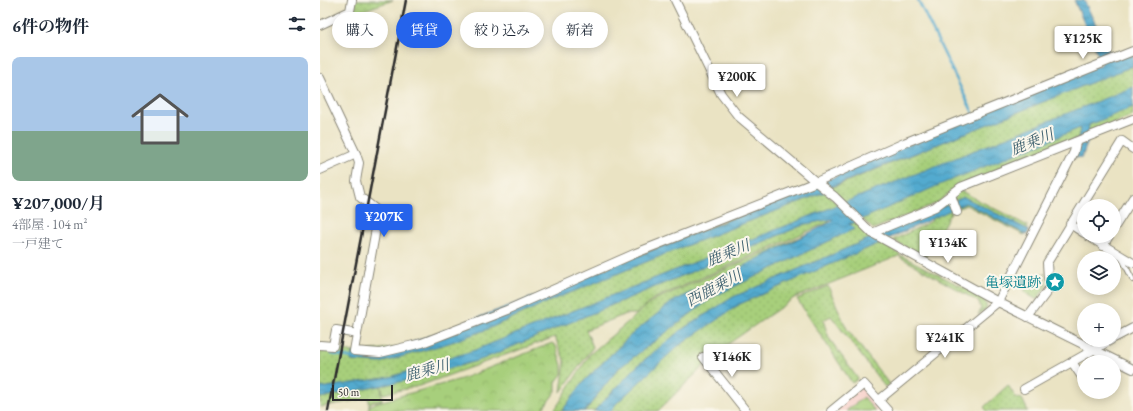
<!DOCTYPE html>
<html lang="ja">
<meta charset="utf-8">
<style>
:root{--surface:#fff;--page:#f2f2f3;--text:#1f2937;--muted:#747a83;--accent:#2563eb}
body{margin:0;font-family:"EB Garamond","Noto Serif JP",serif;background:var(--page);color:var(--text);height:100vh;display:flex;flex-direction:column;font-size:15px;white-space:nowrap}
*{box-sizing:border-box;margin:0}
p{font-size:13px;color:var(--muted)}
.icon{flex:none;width:22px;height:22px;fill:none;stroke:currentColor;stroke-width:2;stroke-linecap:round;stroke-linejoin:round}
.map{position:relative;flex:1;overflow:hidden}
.details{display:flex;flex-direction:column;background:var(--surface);width:320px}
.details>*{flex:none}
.hud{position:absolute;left:12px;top:12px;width:380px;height:36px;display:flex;gap:8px}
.controls{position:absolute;left:757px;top:199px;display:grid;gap:8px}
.controls a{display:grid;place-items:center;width:44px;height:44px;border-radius:50%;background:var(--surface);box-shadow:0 2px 10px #0003;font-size:20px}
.scale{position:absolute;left:12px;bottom:10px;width:61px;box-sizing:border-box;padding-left:4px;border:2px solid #2b2b2b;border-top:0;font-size:11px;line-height:14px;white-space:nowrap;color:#2b2b2b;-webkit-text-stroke:3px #fbf7ec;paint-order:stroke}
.price{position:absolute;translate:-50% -34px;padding:0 9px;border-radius:4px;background:#fff;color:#222;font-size:13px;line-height:26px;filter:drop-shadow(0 1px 2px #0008)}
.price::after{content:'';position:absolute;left:50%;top:24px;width:12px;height:9px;margin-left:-6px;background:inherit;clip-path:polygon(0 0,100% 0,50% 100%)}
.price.active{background:var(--accent);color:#fff}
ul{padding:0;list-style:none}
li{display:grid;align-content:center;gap:8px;height:212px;padding:0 12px}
li span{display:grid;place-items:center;height:124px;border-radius:8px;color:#555}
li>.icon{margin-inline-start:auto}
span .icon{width:72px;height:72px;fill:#fffc;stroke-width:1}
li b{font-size:17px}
h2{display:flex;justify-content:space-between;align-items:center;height:48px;padding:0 12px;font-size:17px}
.pill{padding:0 14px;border-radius:18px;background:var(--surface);box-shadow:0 2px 10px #0003;font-size:14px;line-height:36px}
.pill.active{background:var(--accent);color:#fff}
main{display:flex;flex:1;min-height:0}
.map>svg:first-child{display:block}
</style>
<main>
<section class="details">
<h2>6件の物件<svg class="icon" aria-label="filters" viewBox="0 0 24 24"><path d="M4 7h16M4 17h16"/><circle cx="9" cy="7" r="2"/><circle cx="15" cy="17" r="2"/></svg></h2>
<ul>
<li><span style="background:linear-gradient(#a9c7e8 60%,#7fa58c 0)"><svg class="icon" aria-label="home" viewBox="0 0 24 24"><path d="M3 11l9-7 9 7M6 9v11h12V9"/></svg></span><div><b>¥207,000/月</b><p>4部屋 · 104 m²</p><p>一戸建て</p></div></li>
</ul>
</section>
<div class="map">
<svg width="813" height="411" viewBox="0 0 813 411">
<defs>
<pattern id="grass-dots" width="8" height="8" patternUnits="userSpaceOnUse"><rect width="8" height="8" fill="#a7cf7b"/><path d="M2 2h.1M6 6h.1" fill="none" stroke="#90b26a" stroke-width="1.8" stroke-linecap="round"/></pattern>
<pattern id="park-crowns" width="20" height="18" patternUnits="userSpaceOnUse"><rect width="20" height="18" fill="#a7cf7b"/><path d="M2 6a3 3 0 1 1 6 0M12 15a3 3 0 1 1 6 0" fill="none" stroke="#90b26a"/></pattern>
<pattern id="water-waves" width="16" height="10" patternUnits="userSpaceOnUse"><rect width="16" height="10" fill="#52aacf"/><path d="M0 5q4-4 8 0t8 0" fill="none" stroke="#448ba8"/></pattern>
</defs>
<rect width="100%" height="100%" fill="#fbf7ec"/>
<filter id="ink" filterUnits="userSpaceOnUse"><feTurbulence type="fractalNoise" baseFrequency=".025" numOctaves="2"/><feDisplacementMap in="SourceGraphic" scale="8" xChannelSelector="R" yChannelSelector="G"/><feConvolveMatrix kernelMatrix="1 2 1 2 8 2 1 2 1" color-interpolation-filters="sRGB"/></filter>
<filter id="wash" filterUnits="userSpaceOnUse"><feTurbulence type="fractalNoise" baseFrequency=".012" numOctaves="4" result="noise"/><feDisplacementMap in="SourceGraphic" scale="16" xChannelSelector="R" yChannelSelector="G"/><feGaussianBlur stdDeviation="0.9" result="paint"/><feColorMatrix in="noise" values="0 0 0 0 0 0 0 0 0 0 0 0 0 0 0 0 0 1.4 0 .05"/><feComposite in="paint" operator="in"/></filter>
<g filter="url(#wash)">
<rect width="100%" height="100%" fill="#eae3c3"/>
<path fill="#f7d0ca" d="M544,384l22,27h-55z"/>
<g fill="url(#grass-dots)" stroke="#697d53">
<path d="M35,0h38l-40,14z"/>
<path d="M813,61v55l-175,70 -21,17 -64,26 -42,-41 219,-90z"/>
<path d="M495,184l22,19 -8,19 -176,77 -17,15h-10l-40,16 7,17 -32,45 4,-30 -10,-25 -136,49 -36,8 -2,-9 1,15 -10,2 -3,4v-8l-49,9v-61l34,6 57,-6z"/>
<path d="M641,191l67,35 -4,9 -58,-30 -14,6 -27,46 -32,-17 39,-19 -3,-9z"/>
<path d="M534,221l27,21 20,13 -107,43 -73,51 -63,62h-104l36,-57 64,-54 155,-67z"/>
<path d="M582,256l82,42 3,10 -9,7 3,-6 -2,-7 -79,-45z"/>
<path d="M725,274l2,11 -10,15 -13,-8 7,-15z"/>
<path d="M508,286l19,43 42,55 -4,3 -54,-71 -8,4 6,18 29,41 -6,4 -55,-84z"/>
<path d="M688,385l8,13 6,1 6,12h-41l-3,-4z"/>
</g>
<g fill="url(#park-crowns)" stroke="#697d53">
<path d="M232,343l4,3 6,19v9l-6,8v9l-15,20h-173l1,-4 6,-4 86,-24z"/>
<path d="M544,397l11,14h-29z"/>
</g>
<g fill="url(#water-waves)" stroke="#3e6a7d">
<path d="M754,0h10l29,60 20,-8v14l-302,121 -6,-6 119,-52 158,-65z"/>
<path d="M813,87v20l-44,18 -2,19 -5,13 -7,1 5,-30 -141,57 -88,39 -2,-1 5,6 -141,68 -95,72 -33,42h-23l22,-30 48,-47 40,-32 159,-80 2,-3 -27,5 -323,135 -69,20 -94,19v-10l70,-11 85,-27z"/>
<path d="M497,185l8,7 -142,55 -138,56 -57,26 -39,14 -69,20 -29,-2 1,-8 26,2 205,-77z"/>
<path d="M644,197l65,33 -2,5 -61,-32 -78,36 -8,-5z"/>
<path d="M553,237l9,5 -142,62 -63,43 -61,57 -5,7h-17l44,-46 43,-35 52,-33z"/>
</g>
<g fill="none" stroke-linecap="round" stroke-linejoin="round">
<g stroke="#52aacf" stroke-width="2.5">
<path d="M598,0l55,113"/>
<path d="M12,354l21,4"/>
</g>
</g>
</g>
<g filter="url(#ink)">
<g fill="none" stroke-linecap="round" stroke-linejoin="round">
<defs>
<path id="service" d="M802,259l11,21"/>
<g id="minor">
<path d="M355,0l46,94 17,22 78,66 19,15 37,36 126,69 135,67"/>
<path d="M0,25l30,-14 2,-11"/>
<path d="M0,78l36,76 -36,16"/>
<path d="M36,154l3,9 -3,18 4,16 19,15 -22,122"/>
<path d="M631,195l6,17"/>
<path d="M750,224l14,9"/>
<path d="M794,228l19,-30"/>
<path d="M552,233l63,-26 26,-20 172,-68"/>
<path d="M768,236l45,27"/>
<path d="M783,246l6,-10"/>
<path d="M708,317l24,-32 -4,-7 -1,-15 75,-122 11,8"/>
<path d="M794,338l19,-10"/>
<path d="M0,345l13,1 3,-16 21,4 -3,17 26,2 42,-10 85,-33 129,-57 180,-71 88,-39 229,-92"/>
<path d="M383,357l43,54"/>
<path d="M752,362l12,18"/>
<path d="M704,389l87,-49"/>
<path d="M559,400l119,-98 76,-150 2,-10"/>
<path d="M511,411l33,-27 24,27"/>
</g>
</defs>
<use href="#service" stroke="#8a8777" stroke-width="6"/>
<use href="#minor" stroke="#8a8777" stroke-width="10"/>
<use href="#service" stroke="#fff" stroke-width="4"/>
<use href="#minor" stroke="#fff" stroke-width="8"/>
<path stroke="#2b2b2b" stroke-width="2.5" d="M8,411l78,-411"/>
</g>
</g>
<defs>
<symbol id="sight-disc" viewBox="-11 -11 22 22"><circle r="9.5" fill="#0f9aa8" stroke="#fbf7ec"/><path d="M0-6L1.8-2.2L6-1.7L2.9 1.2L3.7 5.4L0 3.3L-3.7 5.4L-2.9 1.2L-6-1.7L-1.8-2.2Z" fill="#fff"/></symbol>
</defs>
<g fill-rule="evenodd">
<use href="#sight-disc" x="724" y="271" width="22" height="22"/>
</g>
<g text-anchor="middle" stroke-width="4" stroke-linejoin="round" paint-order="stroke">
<g font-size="14" fill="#0d838f" stroke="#fbf7ec" text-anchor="end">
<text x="721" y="287">亀塚遺跡</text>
</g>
<g font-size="15" font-style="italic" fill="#3b5e6d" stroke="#fbf7ec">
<text transform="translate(712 142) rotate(-22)" y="5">鹿乗川</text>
<text transform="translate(408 253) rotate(-22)" y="5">鹿乗川</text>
<text transform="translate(394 288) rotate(-28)" y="5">西鹿乗川</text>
<text transform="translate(107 370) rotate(-15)" y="5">鹿乗川</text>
</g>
</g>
</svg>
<div class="controls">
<a><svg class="icon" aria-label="locate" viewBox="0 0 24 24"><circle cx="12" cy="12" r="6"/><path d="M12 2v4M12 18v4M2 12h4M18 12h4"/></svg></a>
<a><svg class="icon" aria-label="layers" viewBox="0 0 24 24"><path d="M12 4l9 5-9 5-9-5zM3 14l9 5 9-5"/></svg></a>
<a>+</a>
<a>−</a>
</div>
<div class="scale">50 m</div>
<b class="price" style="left:763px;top:60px">¥125K</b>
<b class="price" style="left:417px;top:98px">¥200K</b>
<b class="price active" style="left:64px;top:238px">¥207K</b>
<b class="price" style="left:628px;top:264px">¥134K</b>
<b class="price" style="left:625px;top:359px">¥241K</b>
<b class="price" style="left:412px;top:378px">¥146K</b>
<div class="hud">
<a class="pill">購入</a>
<a class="pill active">賃貸</a>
<a class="pill">絞り込み</a>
<a class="pill">新着</a>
</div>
</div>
</main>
